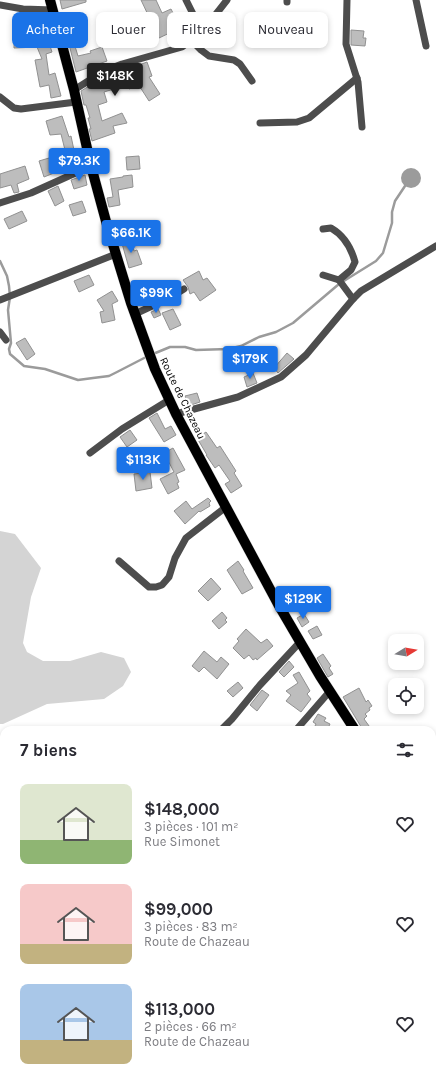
<!DOCTYPE html>
<html lang="fr">
<meta charset="utf-8">
<style>
:root{--surface:#fff;--page:#f2f2f3;--text:#2b2b33;--muted:#7c7c81;--accent:#1a73e8}
body{margin:0;font-family:Karla,sans-serif;background:var(--page);color:var(--text);height:100vh;display:flex;flex-direction:column;font-size:15px;white-space:nowrap}
*{box-sizing:border-box;margin:0}
p{font-size:13px;color:var(--muted)}
.icon{flex:none;width:22px;height:22px;fill:none;stroke:currentColor;stroke-width:2;stroke-linecap:round;stroke-linejoin:round}
.map{position:relative;flex:1;overflow:hidden}
.details{position:absolute;left:0px;top:726px;width:436px;height:356px;display:flex;flex-direction:column;background:var(--surface);border-radius:12px 12px 0 0;box-shadow:0 2px 6px #0003}
.details>*{flex:none}
.hud{position:absolute;left:12px;top:12px;width:412px;height:36px;display:flex;gap:8px}
.needle{width:26px;rotate:79deg}
.buttons{position:absolute;left:388px;top:634px;display:grid;gap:8px}
.buttons a{display:grid;place-items:center;width:36px;height:36px;border-radius:8px;background:var(--surface);box-shadow:0 2px 6px #0003;font-size:20px}
.price{position:absolute;translate:-50% -34px;padding:0 9px;border-radius:4px;background:var(--accent);color:#fff;font-size:13px;line-height:26px;filter:drop-shadow(0 1px 2px #0008)}
.price::after{content:'';position:absolute;left:50%;top:24px;width:12px;height:9px;margin-left:-6px;background:inherit;clip-path:polygon(0 0,100% 0,50% 100%)}
.price.active{background:#222;color:#fff}
ul{padding:0;list-style:none}
li{display:flex;align-items:center;gap:12px;height:100px;padding:0 20px}
li span{display:grid;place-items:center;flex:none;width:112px;height:80px;border-radius:8px;color:#555}
li>.icon{margin-inline-start:auto}
span .icon{width:48px;height:48px;fill:#fffc;stroke-width:1}
li b{font-size:17px}
h2{display:flex;justify-content:space-between;align-items:center;height:48px;padding:0 20px;font-size:17px}
.pill{padding:0 14px;border-radius:8px;background:var(--surface);box-shadow:0 2px 6px #0003;font-size:14px;line-height:36px}
.pill.active{background:var(--accent);color:#fff}
.map>svg:first-child{display:block}
</style>
<div class="map">
<svg width="436" height="1082" viewBox="0 0 436 1082">
<rect width="100%" height="100%" fill="#fff"/>
<path fill="#d4d4d4" d="M0,531l15,3 26,34 -10,29 -8,46 4,9 16,9h27l31,-9 23,6 7,14 -8,14 -19,13 -57,5 -44,20h-3z"/>
<circle fill="#9b9b9b" cx="411" cy="178" r="10"/>
<g fill="none" stroke-linecap="round" stroke-linejoin="round">
<g stroke="#9b9b9b" stroke-width="2.5">
<path d="M0,261l7,15 2,10 1,11 -2,13 3,33 -2,6 1,5 14,12 21,3 33,11 15,-2 16,-2 8,-4 31,-16"/>
<path d="M153,354l17,-7h15l11,3 32,-1 13,-3 18,-9 17,-5 17,-9 46,-39 37,-23 7,-8 9,-30v-11l3,-11 10,-15"/>
</g>
</g>
<g fill="#bdbdbd" stroke="#919191">
<path d="M60,0h26v2l-24,7z"/>
<path d="M141,0h15l6,13 9,-4 3,6 4,-2h3l3,8 -6,3 2,4 -21,10z"/>
<path d="M39,15l2,16h2l4,13 2,-1 3,9 -6,2 3,21 6,-2 6,23 -10,2 -2,-13 -9,2 -5,-27 7,-1 -5,-12 -23,1v-6h15l-2,-6 4,-1 -4,-18z"/>
<path d="M82,26l3,9 -15,6 -3,-10z"/>
<path d="M351,30l13,1 -1,7h3l-1,8 -14,-1z"/>
<path d="M74,43l4,13 13,-3 -1,-2 12,-4 5,14 -31,11 -7,-28z"/>
<path d="M147,62l5,14 -3,1 11,17 -11,7 -9,-14 -2,1 -1,-2 -8,3 -2,-4 -23,7 3,10 -9,3 4,16 20,-8 5,10 -14,3 2,7 -23,8 -3,-12h2l-3,-11h2l-4,-13h-2l-3,-14 18,-11z"/>
<path d="M62,116l7,21 2,-1 4,19h3l3,9 -8,2 -5,-13 -2,1 -5,-20 -11,1 -4,-14z"/>
<path d="M139,156l1,13 -13,1 -1,-13z"/>
<path d="M49,158l5,15 -10,4 -5,-16z"/>
<path d="M25,166l4,13 -12,5 2,8 -5,1 -3,-8 -11,3v-14z"/>
<path d="M85,175l2,10 -13,4 -3,-9z"/>
<path d="M132,175l1,12 -15,3 2,15 -11,2 -2,-9 6,-1 -3,-18 13,-2v-1z"/>
<path d="M58,186l6,15 -9,5 -7,-15z"/>
<path d="M82,201l4,11 -13,4 -4,-11z"/>
<path d="M22,211l5,10 -18,8 -5,-10z"/>
<path d="M131,238l3,13 3,-1 5,14 -13,4 -8,-28z"/>
<path d="M199,271l4,9 4,-2 9,12 -16,11 -6,-9 -4,2 -2,-7 -5,-7z"/>
<path d="M89,275l5,10 -15,7 -5,-11z"/>
<path d="M168,285l3,6 -29,14 -3,-8 14,-7 1,3z"/>
<path d="M112,291l6,10 -6,3 3,16 -13,3 -2,-11 4,-1 -7,-11z"/>
<path d="M158,309l3,6 -7,3 -3,-6z"/>
<path d="M173,309l8,16 -11,5 -8,-17z"/>
<path d="M25,338l10,16 -8,6 -11,-17z"/>
<path d="M287,353l7,6 -16,14 -4,-5z"/>
<path d="M253,373l4,10 -10,4 -3,-10z"/>
<path d="M197,393l3,9 -12,4 -3,-10z"/>
<path d="M157,413l8,16 6,-3 5,9 -12,7 -15,-24z"/>
<path d="M130,430l7,10 -10,7 -7,-10z"/>
<path d="M206,432l11,16 3,-2 16,25 -2,2 8,13 -11,7 -6,-9 5,-3 -11,-16 -4,3 -9,-13h1l-10,-17z"/>
<path d="M173,448l12,22 -9,4 3,8 -2,1 2,5 -11,6 -8,-15 14,-7 -10,-19z"/>
<path d="M150,472l2,16 -16,3 -2,-17z"/>
<path d="M208,498l3,3 -2,2 1,3 -10,6 -1,-1 -14,13 -11,-13 12,-10 6,8z"/>
<path d="M238,561l6,9 -1,1 10,17 -11,6 -15,-24z"/>
<path d="M211,578l10,11 -13,12 -10,-10z"/>
<path d="M298,592l1,14h-10l-1,-13z"/>
<path d="M222,612l5,6 -2,2 2,2 -8,7 -7,-8z"/>
<path d="M304,614l5,8 -7,5 -5,-9z"/>
<path d="M317,626l5,9 -9,4 -5,-8z"/>
<path d="M246,629l15,14 6,-4 6,7 -16,14 -1,-2 -3,2 -4,-5 -5,4 -11,-11 6,-7 -2,-2z"/>
<path d="M204,651l13,11 4,-5 8,7 -12,15 -13,-12 -5,5 -7,-6z"/>
<path d="M323,654l8,12 -2,2 4,6 -5,3 -11,-19z"/>
<path d="M289,661l5,6 -10,10 -5,-5z"/>
<path d="M299,672l11,19 -3,3 4,5 -10,13 -15,-11 5,-6 -5,-4 12,-8 -5,-8z"/>
<path d="M238,682l5,6 -10,9 -6,-6z"/>
<path d="M359,688l7,14 2,-2 4,6 -3,2 1,2 -5,4 2,2 -3,3 8,11h-9l-20,-33z"/>
<path d="M262,690l7,5 -12,16 -7,-6z"/>
<path d="M318,714l8,4 -2,3 6,3 -3,6h-14l3,-6 -3,-2z"/>
</g>
<g fill="none" stroke-linecap="round" stroke-linejoin="round">
<defs>
<g id="major">
<path d="M50,0l24,90 17,76 16,59 24,78 24,66 21,45 102,190 42,72 35,54"/>
<path d="M432,898l4,3"/>
</g>
</defs>
<use href="#major" stroke="#dbdbdb" stroke-width="11"/>
<g stroke="#4d4d4d" stroke-width="7">
<path d="M186,0l16,32"/>
<path d="M347,0l-1,44 12,38 4,45"/>
<path d="M416,0l10,46"/>
<path d="M287,2v-2"/>
<path d="M0,5l23,4 30,1"/>
<path d="M191,40l10,10 8,6 25,4 6,4 12,17"/>
<path d="M74,90l30,-19 18,-7 60,-17 20,-15 25,-32"/>
<path d="M0,97l14,11 7,1 55,-7"/>
<path d="M260,123l37,-1 12,-4 48,-40"/>
<path d="M0,203l31,-10 60,-27"/>
<path d="M323,229l8,-1c12,7 20,19 24,34l-4,8 -12,10 14,19"/>
<path d="M323,275l16,5"/>
<path d="M0,300l116,-46"/>
<path d="M135,314l34,-16 15,-9"/>
<path d="M0,332l6,8"/>
<path d="M176,414l62,-17 43,-20 25,-22 47,-56 8,-8 75,-45"/>
<path d="M90,453l32,-24 47,-29"/>
<path d="M119,561l30,26h7l6,-2 7,-8 6,-19 11,-20 40,-31"/>
<path d="M221,730l11,-11 28,-34 40,-43"/>
<path d="M296,730l34,-39"/>
<path d="M432,752l4,1"/>
<path d="M432,924l4,-4"/>
<path d="M286,1078l6,4"/>
<path d="M246,1082l1,-4"/>
</g>
<use href="#major" stroke="#000" stroke-width="10"/>
</g>
<g text-anchor="middle" stroke-width="4" stroke-linejoin="round" paint-order="stroke">
<g font-size="11" fill="#000" stroke="#fff">
<text transform="translate(183 398) rotate(64)" y="4">Route de Chazeau</text>
</g>
</g>
</svg>
<div class="buttons">
<a><svg class="needle" viewBox="-14 -14 28 28"><path d="M0-13l5 13h-10z" fill="#e53935"/><path d="M0 13l5-13h-10z" fill="#7c7c81"/></svg></a>
<a><svg class="icon" aria-label="locate" viewBox="0 0 24 24"><circle cx="12" cy="12" r="6"/><path d="M12 2v4M12 18v4M2 12h4M18 12h4"/></svg></a>
</div>
<b class="price active" style="left:115px;top:97px">$148K</b>
<b class="price" style="left:79px;top:182px">$79.3K</b>
<b class="price" style="left:131px;top:254px">$66.1K</b>
<b class="price" style="left:156px;top:314px">$99K</b>
<b class="price" style="left:250px;top:380px">$179K</b>
<b class="price" style="left:143px;top:481px">$113K</b>
<b class="price" style="left:303px;top:620px">$129K</b>
<div class="hud">
<a class="pill active">Acheter</a>
<a class="pill">Louer</a>
<a class="pill">Filtres</a>
<a class="pill">Nouveau</a>
</div>
<section class="details">
<h2>7 biens<svg class="icon" aria-label="filters" viewBox="0 0 24 24"><path d="M4 7h16M4 17h16"/><circle cx="9" cy="7" r="2"/><circle cx="15" cy="17" r="2"/></svg></h2>
<ul>
<li><span style="background:linear-gradient(#dfe7d0 70%,#8fb573 0)"><svg class="icon" aria-label="home" viewBox="0 0 24 24"><path d="M3 11l9-7 9 7M6 9v11h12V9"/></svg></span><div><b>$148,000</b><p>3 pièces · 101 m²</p><p>Rue Simonet</p></div><svg class="icon" aria-label="heart" viewBox="0 0 24 24"><path d="M12 20l-8-8c-3-5 5-10 8-4 3-6 11-1 8 4z"/></svg></li>
<li><span style="background:linear-gradient(#f6c9c9 75%,#c2b280 0)"><svg class="icon" aria-label="home" viewBox="0 0 24 24"><path d="M3 11l9-7 9 7M6 9v11h12V9"/></svg></span><div><b>$99,000</b><p>3 pièces · 83 m²</p><p>Route de Chazeau</p></div><svg class="icon" aria-label="heart" viewBox="0 0 24 24"><path d="M12 20l-8-8c-3-5 5-10 8-4 3-6 11-1 8 4z"/></svg></li>
<li><span style="background:linear-gradient(#a9c7e8 70%,#c2b280 0)"><svg class="icon" aria-label="home" viewBox="0 0 24 24"><path d="M3 11l9-7 9 7M6 9v11h12V9"/></svg></span><div><b>$113,000</b><p>2 pièces · 66 m²</p><p>Route de Chazeau</p></div><svg class="icon" aria-label="heart" viewBox="0 0 24 24"><path d="M12 20l-8-8c-3-5 5-10 8-4 3-6 11-1 8 4z"/></svg></li>
</ul>
</section>
</div>
